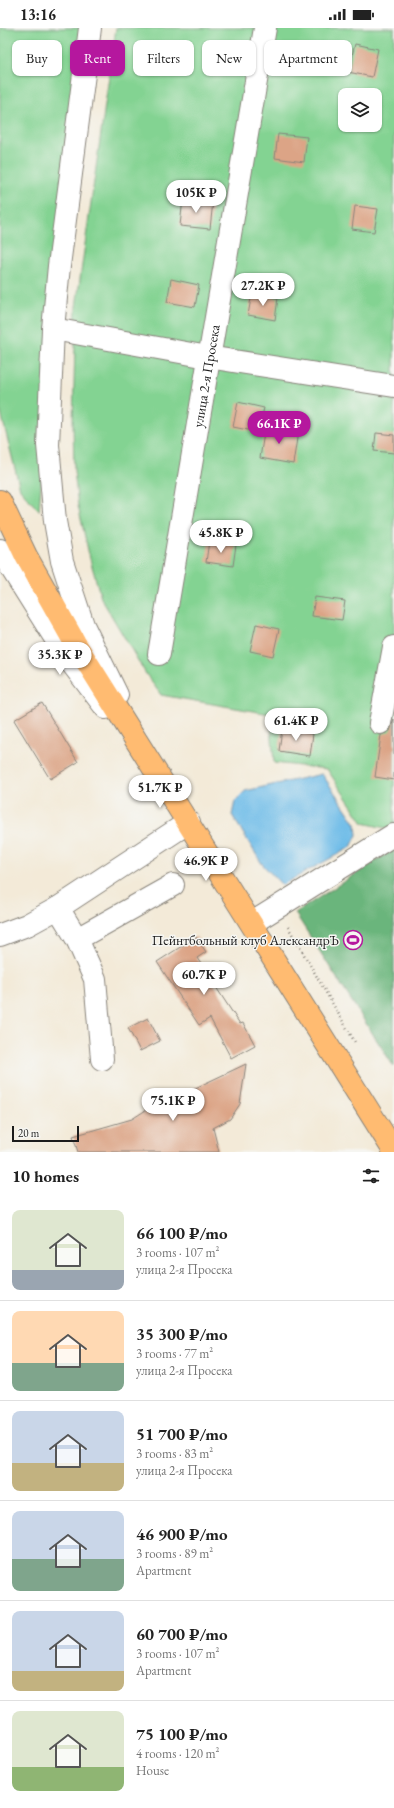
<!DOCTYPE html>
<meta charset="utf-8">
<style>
:root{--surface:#fff;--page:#f6f6f6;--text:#222;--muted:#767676;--line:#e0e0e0;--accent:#b5179e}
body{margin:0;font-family:"EB Garamond",serif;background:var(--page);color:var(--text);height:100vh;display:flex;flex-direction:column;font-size:15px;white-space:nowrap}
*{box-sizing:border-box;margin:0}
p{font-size:13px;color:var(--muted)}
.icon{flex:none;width:22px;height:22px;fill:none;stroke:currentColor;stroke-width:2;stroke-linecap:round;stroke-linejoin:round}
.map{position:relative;height:1124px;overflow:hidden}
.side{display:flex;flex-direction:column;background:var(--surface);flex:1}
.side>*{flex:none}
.top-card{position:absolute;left:12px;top:12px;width:370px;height:36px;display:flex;gap:8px}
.fabs{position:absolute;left:338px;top:60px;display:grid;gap:8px}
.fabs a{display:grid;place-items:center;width:44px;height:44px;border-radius:8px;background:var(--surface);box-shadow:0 1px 3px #0004;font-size:20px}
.scale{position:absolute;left:12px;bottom:10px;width:67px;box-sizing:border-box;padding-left:4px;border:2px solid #1c1c1c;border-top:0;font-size:11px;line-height:14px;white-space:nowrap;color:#1c1c1c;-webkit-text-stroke:3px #f6f6f2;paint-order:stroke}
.price{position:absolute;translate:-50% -34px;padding:0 9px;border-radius:14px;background:#fff;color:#222;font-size:13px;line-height:26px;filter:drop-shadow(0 1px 2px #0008)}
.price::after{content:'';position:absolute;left:50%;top:24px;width:12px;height:9px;margin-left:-6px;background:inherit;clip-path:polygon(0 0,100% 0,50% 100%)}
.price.current{background:var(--accent);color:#fff}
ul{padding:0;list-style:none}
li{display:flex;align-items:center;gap:12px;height:100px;padding:0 12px}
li+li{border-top:1px solid var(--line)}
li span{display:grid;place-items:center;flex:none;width:112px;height:80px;border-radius:8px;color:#555}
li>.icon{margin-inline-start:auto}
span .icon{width:48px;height:48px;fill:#fffc;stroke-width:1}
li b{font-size:17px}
h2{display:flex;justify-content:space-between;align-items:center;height:48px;padding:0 12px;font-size:17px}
.pill{padding:0 14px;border-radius:8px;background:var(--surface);box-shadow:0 1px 3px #0004;font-size:14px;line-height:36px}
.pill.current{background:var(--accent);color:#fff}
.status{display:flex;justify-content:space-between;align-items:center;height:28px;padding:0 20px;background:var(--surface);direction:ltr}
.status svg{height:11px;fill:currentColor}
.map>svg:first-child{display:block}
</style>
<div class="status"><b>13:16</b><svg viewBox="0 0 49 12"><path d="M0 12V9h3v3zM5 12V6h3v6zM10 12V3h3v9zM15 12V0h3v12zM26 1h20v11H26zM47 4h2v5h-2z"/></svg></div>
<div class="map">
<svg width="394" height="1124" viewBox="0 0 394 1124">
<rect width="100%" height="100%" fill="#f6f6f2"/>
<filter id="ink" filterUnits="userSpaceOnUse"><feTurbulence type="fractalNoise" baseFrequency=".025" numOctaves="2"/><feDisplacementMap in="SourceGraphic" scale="8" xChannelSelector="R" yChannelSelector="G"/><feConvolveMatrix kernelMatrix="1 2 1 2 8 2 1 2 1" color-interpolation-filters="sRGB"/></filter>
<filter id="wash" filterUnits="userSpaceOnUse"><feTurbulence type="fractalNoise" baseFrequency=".012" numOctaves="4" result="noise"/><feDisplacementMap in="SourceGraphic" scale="16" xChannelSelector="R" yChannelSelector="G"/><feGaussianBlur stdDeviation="0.9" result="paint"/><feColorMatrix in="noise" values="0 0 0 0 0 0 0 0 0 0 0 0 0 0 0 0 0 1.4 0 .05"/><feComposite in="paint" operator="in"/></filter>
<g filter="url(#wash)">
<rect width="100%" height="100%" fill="#f3ead8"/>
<g fill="#83d392" stroke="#507857" fill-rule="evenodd">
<path d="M0,0h85l-43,443 -3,40 -19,-22 -20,-80z"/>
<path d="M116,0h278v802l-31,-7 -36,-54 -53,-6 -4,-49 -109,-19 -15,-21 -45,-76 -11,-39 -12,-53 -4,-35 -1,-49 3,-115zM345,67h30v30h-30z"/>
</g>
<path fill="#6ab57c" stroke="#43684c" d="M394,821v218l-99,-154z"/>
<path fill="#6ebce8" stroke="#456c82" d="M322,746l34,50 1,11 -6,12 -69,38 -20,-21 -30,-49 3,-14 10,-10z"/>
<g id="blocks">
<g fill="#dca486">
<path d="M355,16l23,5 -6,28 -24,-5z"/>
<path d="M278,106l29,3 -3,25 -29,-4z"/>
<path d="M183,170l30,3 -3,28 -30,-3z"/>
<path d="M355,178l23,3 -4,23 -22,-3z"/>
<path d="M171,251l28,6 -4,22 -28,-5z"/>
<path d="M252,265l26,5 -3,22 -27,-5z"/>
<path d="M238,374l26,6 -6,24 -25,-5z"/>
<path d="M265,399l33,5 -5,32 -33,-6z"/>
<path d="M376,405l18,2v18l-20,-2z"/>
<path d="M209,513l27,4 -3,21 -27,-4z"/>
<path d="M315,569l30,4 -3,19 -30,-4z"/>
<path d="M256,596l23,5 -6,27 -23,-5z"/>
<path d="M42,675l36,59 -28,17 -36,-59z"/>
<path d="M394,691v61l-19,-3 6,-42 9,-4z"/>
<path d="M282,701l31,5 -3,22 -31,-5z"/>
<path d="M196,909l10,15 -9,6 43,66 3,-1 12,22 -24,13 -21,-40 -11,7 -42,-63z"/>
<path d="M148,990l12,23 -20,10 -12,-23z"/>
<path d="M246,1036l-6,40 -10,15 -17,9 6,24h-141l-5,-16 59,-17 25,-16 15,-4z"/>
</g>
</g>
</g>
<g filter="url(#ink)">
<use href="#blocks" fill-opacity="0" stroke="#88837a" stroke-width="1"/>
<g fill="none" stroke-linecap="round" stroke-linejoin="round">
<defs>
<g id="minor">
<path d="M90,0l-31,238 -6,63 -5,116 7,76 7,40 21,64 34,70"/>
<path d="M53,301l155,28 186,29"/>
<path d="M0,522l67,107 39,51"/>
<path id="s1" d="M159,626l106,-626"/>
<path d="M380,695l14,-76"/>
<path d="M58,880l19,31 18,40 7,80"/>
<path d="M252,895l141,-88"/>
<path d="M0,907l27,-10 31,-17 131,-86"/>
<path d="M77,911l96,-54"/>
</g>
<path id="major" d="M0,473l26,55 49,87 319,508"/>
</defs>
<use href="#minor" stroke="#88837a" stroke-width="24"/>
<use href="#major" stroke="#88837a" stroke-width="24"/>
<path stroke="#88837a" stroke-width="2.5" stroke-dasharray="1 3" stroke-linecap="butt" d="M288,899l68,117"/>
<use href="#minor" stroke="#fff" stroke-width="22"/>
<use href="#major" stroke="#ffbb71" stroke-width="22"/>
</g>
</g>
<defs>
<symbol id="stadium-ring" viewBox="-11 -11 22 22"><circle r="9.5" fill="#f6f6f2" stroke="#b5179e" stroke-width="1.5"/><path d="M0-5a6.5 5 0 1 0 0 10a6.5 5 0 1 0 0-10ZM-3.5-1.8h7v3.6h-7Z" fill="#b5179e"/></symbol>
</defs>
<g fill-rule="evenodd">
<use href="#stadium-ring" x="342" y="901" width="22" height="22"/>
</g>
<g text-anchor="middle" stroke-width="3" stroke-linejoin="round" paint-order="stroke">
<g font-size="14" fill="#1c1c1c" stroke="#f6f6f2">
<text dy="5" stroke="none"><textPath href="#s1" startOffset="282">улица 2-я Просека</textPath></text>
</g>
<g font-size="14" fill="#1c1c1c" stroke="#f6f6f2" text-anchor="end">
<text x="339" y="917">Пейнтбольный клуб АлександрЪ</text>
</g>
</g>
</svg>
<div class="fabs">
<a><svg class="icon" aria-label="layers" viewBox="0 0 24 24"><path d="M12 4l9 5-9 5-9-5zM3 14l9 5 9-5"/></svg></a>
</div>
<div class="scale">20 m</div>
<b class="price" style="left:196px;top:186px">105K ₽</b>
<b class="price" style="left:263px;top:279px">27.2K ₽</b>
<b class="price current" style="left:279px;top:417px">66.1K ₽</b>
<b class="price" style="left:221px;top:526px">45.8K ₽</b>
<b class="price" style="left:60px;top:648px">35.3K ₽</b>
<b class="price" style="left:296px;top:714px">61.4K ₽</b>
<b class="price" style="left:160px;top:781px">51.7K ₽</b>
<b class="price" style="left:206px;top:854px">46.9K ₽</b>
<b class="price" style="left:204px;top:968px">60.7K ₽</b>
<b class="price" style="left:173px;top:1094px">75.1K ₽</b>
<div class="top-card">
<a class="pill">Buy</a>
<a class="pill current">Rent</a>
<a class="pill">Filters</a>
<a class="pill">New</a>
<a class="pill">Apartment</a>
</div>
</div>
<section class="side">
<h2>10 homes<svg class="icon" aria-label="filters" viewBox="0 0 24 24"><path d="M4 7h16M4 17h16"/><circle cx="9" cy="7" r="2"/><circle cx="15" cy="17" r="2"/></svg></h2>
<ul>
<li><span style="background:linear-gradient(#dfe7d0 75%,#9aa5b1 0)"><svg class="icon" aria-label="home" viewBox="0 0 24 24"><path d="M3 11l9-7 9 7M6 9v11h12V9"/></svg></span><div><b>66 100 ₽/mo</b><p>3 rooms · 107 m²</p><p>улица 2-я Просека</p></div></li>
<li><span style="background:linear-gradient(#ffd9b3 65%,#7fa58c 0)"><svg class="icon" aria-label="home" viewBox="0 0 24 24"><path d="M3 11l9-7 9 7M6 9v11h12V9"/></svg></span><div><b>35 300 ₽/mo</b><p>3 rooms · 77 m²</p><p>улица 2-я Просека</p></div></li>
<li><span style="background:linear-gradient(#c9d6e8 65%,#c2b280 0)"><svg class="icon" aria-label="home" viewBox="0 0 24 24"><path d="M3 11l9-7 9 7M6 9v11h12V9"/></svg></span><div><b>51 700 ₽/mo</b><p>3 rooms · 83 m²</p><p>улица 2-я Просека</p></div></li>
<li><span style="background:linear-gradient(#c9d6e8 60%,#7fa58c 0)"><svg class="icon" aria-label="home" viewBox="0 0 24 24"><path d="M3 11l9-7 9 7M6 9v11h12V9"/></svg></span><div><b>46 900 ₽/mo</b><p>3 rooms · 89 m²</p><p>Apartment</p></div></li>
<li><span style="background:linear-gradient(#c9d6e8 75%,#c2b280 0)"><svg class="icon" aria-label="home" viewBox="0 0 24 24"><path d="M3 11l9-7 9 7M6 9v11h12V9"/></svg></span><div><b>60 700 ₽/mo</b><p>3 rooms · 107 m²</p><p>Apartment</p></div></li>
<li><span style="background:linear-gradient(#dfe7d0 70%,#8fb573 0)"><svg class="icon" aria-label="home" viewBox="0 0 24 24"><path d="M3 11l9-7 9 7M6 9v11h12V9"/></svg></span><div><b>75 100 ₽/mo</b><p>4 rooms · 120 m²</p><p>House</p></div></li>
</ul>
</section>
